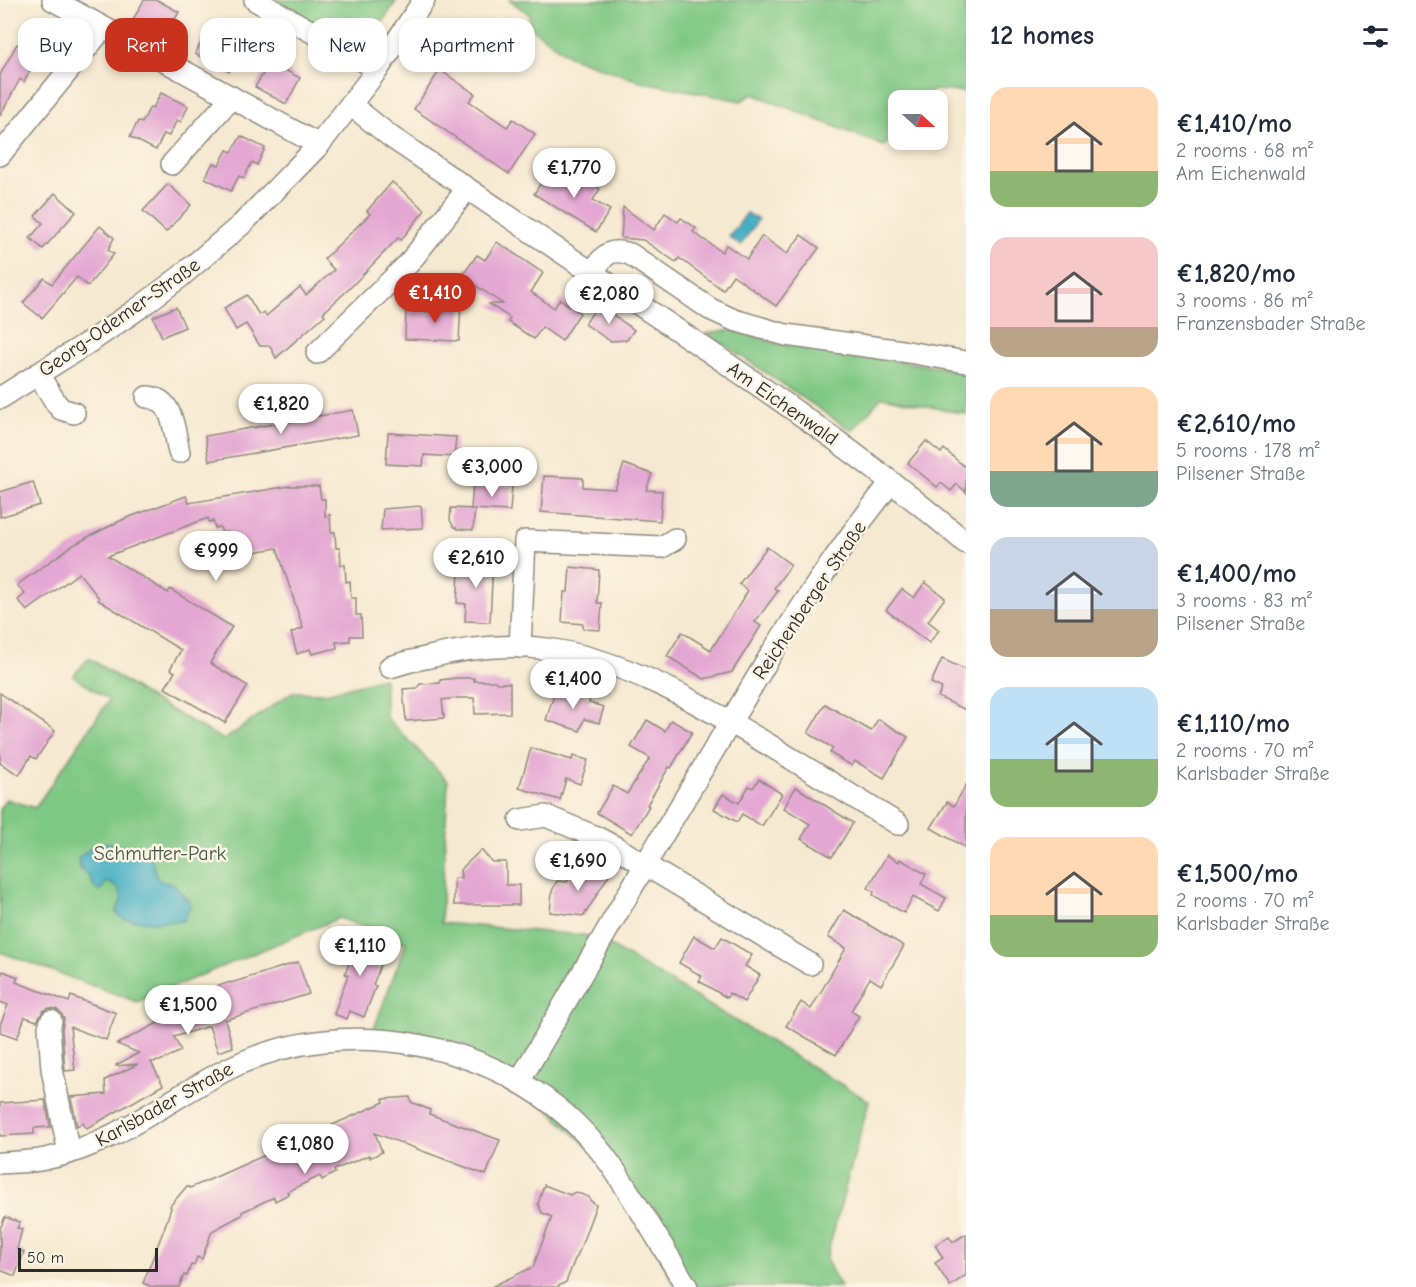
<!DOCTYPE html>
<meta charset="utf-8">
<style>
:root{--surface:#fff;--page:#f2f2f3;--text:#1f2937;--muted:#747a83;--accent:#c8321e}
body{margin:0;font-family:"Comic Neue",sans-serif;background:var(--page);color:var(--text);height:100vh;display:flex;flex-direction:column;font-size:22px;white-space:nowrap}
*{box-sizing:border-box;margin:0}
p{font-size:20px;color:var(--muted)}
.icon{flex:none;width:33px;height:33px;fill:none;stroke:currentColor;stroke-width:2;stroke-linecap:round;stroke-linejoin:round}
.map{position:relative;flex:1;overflow:hidden}
.drawer{display:flex;flex-direction:column;background:var(--surface);width:450px}
.drawer>*{flex:none}
.hud{position:absolute;left:18px;top:18px;width:570px;height:54px;display:flex;gap:12px}
.needle{width:39px;rotate:111deg}
.tools{position:absolute;left:888px;top:90px;display:grid;gap:12px}
.tools a{display:grid;place-items:center;width:60px;height:60px;border-radius:12px;background:var(--surface);box-shadow:0 3px 9px #0003;font-size:30px}
.scale{position:absolute;left:18px;bottom:15px;width:140px;box-sizing:border-box;padding-left:6px;border:3px solid #2b2b2b;border-top:0;font-size:16px;line-height:21px;white-space:nowrap;color:#2b2b2b;-webkit-text-stroke:4px #fcf5e5;paint-order:stroke}
.price{position:absolute;translate:-50% -51px;padding:0 14px;border-radius:21px;background:#fff;color:#222;font-size:20px;line-height:39px;filter:drop-shadow(0 2px 3px #0008)}
.price::after{content:'';position:absolute;left:50%;top:36px;width:18px;height:14px;margin-left:-9px;background:inherit;clip-path:polygon(0 0,100% 0,50% 100%)}
.price.current{background:var(--accent);color:#fff}
ul{padding:0;list-style:none}
li{display:flex;align-items:center;gap:18px;height:150px;padding:0 24px}
li span{display:grid;place-items:center;flex:none;width:168px;height:120px;border-radius:18px;color:#555}
li>.icon{margin-inline-start:auto}
span .icon{width:72px;height:72px;fill:#fffc;stroke-width:1}
li b{font-size:26px}
h2{display:flex;justify-content:space-between;align-items:center;height:72px;padding:0 24px;font-size:26px}
.chip{padding:0 21px;border-radius:18px;background:var(--surface);box-shadow:0 3px 9px #0003;font-size:21px;line-height:54px}
.chip.current{background:var(--accent);color:#fff}
main{display:flex;flex:1;min-height:0}
.map>svg:first-child{display:block}
</style>
<main>
<div class="map">
<svg width="966" height="1287" viewBox="0 0 966 1287">
<rect width="100%" height="100%" fill="#fcf5e5"/>
<filter id="ink" filterUnits="userSpaceOnUse"><feTurbulence type="fractalNoise" baseFrequency=".0167" numOctaves="2"/><feDisplacementMap in="SourceGraphic" scale="12" xChannelSelector="R" yChannelSelector="G"/><feConvolveMatrix kernelMatrix="1 2 1 2 8 2 1 2 1" color-interpolation-filters="sRGB"/></filter>
<filter id="wash" filterUnits="userSpaceOnUse"><feTurbulence type="fractalNoise" baseFrequency=".008" numOctaves="4" result="noise"/><feDisplacementMap in="SourceGraphic" scale="24" xChannelSelector="R" yChannelSelector="G"/><feGaussianBlur stdDeviation="1.35" result="paint"/><feColorMatrix in="noise" values="0 0 0 0 0 0 0 0 0 0 0 0 0 0 0 0 0 1.4 0 .05"/><feComposite in="paint" operator="in"/></filter>
<g filter="url(#wash)">
<rect width="100%" height="100%" fill="#f6e9d1"/>
<g fill="#80c885" stroke="#567a58" stroke-width="1.5">
<path d="M270,0h127l-29,44 -12,4z"/>
<path d="M509,0h457v92l-34,-2 -6,10h-28v32l-14,14 -131,-52 -12,7 -102,-20 -70,-25 -39,-29 -1,-13z"/>
<path d="M734,330l46,14 186,27v43l-84,-17 -30,34 -145,-98z"/>
<path d="M89,658l62,41 73,41 68,-48 34,1 58,-15 2,39 62,64 -7,142 142,12 19,6 267,160 -43,158 14,28h-164l-58,-111 -99,-94 -149,-43 36,-96 -67,-25 -202,84 -137,-50v-144l6,-9 29,9 74,-108 -36,-24z"/>
</g>
<g fill="#43aec2" stroke="#376c76" stroke-width="1.5">
<path d="M747,213l11,7 -17,25 -12,-8z"/>
<path d="M108,843l40,11 5,8 3,15 6,5 12,2 17,20 -8,17 -31,1 -28,-3 -8,-6 6,-15 -4,-10 -11,-7 -7,10 -5,-2 -6,-13 -9,-8 -2,-10 17,-13z"/>
</g>
<g id="blocks">
<g fill="#e4a7d3">
<path d="M144,0h13l22,12 -14,25 -32,-17z"/>
<path d="M36,22l20,11 -13,25 -5,-2 -14,26 -4,-3 -20,37v-41l17,-31 5,3z"/>
<path d="M209,28l34,19 -14,25 -34,-18z"/>
<path d="M270,62l30,16 -14,26 -31,-17z"/>
<path d="M440,70l35,24 -6,7 38,26 6,-8 22,15 -26,40 -95,-65z"/>
<path d="M161,93l27,13 -7,16 -4,-2 -8,16 -5,-2 -8,16 -26,-13 8,-16 4,2 8,-16 3,1z"/>
<path d="M241,136l24,12 -8,17 -5,-3 -8,16 -5,-2 -8,15 -26,-13 8,-15 6,2 8,-15 5,2z"/>
<path d="M548,171l21,14 6,-12 25,16 -7,11 17,10 -14,22 -62,-38z"/>
<path d="M392,182l33,28 -24,30 -3,-2 -48,50 -27,25 2,2 -49,43 -6,-12h-10l-14,-22 -10,6 -12,-22 23,-13 12,20 5,-3 2,4 34,-29 6,8 28,-25 -10,-11 46,-45 -3,-3z"/>
<path d="M168,184l23,21 -25,27 -23,-21z"/>
<path d="M55,193l21,19 -33,37 -13,-11 13,-15 -8,-7z"/>
<path d="M623,207l31,23 11,-17 13,9 3,-4 15,10 -3,4 29,20 4,-7 21,14 15,-23 25,18 14,-19 18,13 -43,58 -43,-31 -10,15 -44,-32 -3,4 -33,-22 -22,-2z"/>
<path d="M100,226l14,12 -6,12 6,4 -26,32 -11,-9 -35,41 -19,-15 21,-25 8,6z"/>
<path d="M497,242l46,31 -12,19 23,16 6,-9 20,14 -18,28 -20,-14 -8,12 -26,-17 2,-4 -21,-14h14l-41,-28 15,-21 8,5z"/>
<path d="M439,302l22,1 -2,38 -54,-2 1,-28 32,1z"/>
<path d="M598,304l36,26 -7,10 -17,1 -25,-17z"/>
<path d="M176,307l9,20 -23,10 -9,-20z"/>
<path d="M353,410l5,25 -149,26 -4,-25z"/>
<path d="M388,433l68,4 -2,20 -30,-2 -1,11 -37,-2z"/>
<path d="M926,441l15,12 3,-4 22,19v24l-9,-8 -6,7 -10,-8 -4,4 -29,-24z"/>
<path d="M624,464l28,10 -6,16 16,1 -2,30 -119,-9 3,-36 39,2v9l32,2z"/>
<path d="M33,482l7,23 -40,12v-25z"/>
<path d="M473,484l39,2 -2,25 -39,-2z"/>
<path d="M289,486h30l2,13h4v17l5,-1 1,17h4l1,16h4l1,17h4l1,17 4,-1 1,17h5v17h5l1,21h-12v5l-14,1 1,6 -25,6 -2,-5 -13,5 -6,-21 12,-5 -26,-80 -41,7 -1,-4 -4,1 -4,-20 -5,1 -2,-6 -5,1 -2,-7 -4,1 -1,-4 -100,38 60,37 2,-4 62,38 -22,36 38,23 -23,37 -60,-35 10,-16 -5,-3 11,-19 -83,-50 1,-2 -20,-25 -52,38 -9,-11 7,-6 -8,-9 55,-39 18,-10 34,-17 62,-23 3,7z"/>
<path d="M421,506l2,22 -42,2 2,-21z"/>
<path d="M451,508l24,1 -2,21 -15,-1 -5,-3 -3,-6z"/>
<path d="M767,547l24,18 -17,23 4,3 -23,31 6,4 -29,46 -28,7 -37,-23 15,-24 29,18 37,-59 -9,-7z"/>
<path d="M460,558l33,2 -3,62 -25,-1 1,-17 -9,-1z"/>
<path d="M570,567l29,3 -2,33h5l-2,27 -17,-1v-5l-21,-2 2,-30h4z"/>
<path d="M925,582l20,16 -17,23 11,9 -10,13 -43,-33 16,-21 12,9z"/>
<path d="M942,659l24,11v40l-28,-13 4,-9 -11,-5z"/>
<path d="M457,678h17v3h21l2,2h13v30l-35,1 -1,-16h-16l-16,2 2,18 -38,3 -3,-32 14,-1 3,-4 20,-1v-3z"/>
<path d="M556,688l34,10 -1,5 15,4 -5,16 -15,-4 -4,12 -34,-11z"/>
<path d="M0,693l55,38 -19,28 -5,-3 -12,19 -19,-12z"/>
<path d="M825,704l46,27 7,-12 30,18 -24,41 -29,-17 -3,5 -10,-6 -12,-7 3,-5 -25,-15z"/>
<path d="M647,720l18,11 6,-11 21,12 -21,36 -2,-1 -22,38 2,1 -17,28 -35,-21 16,-27 14,8 23,-36 -19,-11z"/>
<path d="M531,748l41,12 1,-4 15,4 -8,24 -14,-5 -6,21 -41,-12z"/>
<path d="M759,779l23,15 -20,32 -20,-12 -5,8 -23,-13 9,-15 16,9 10,-17 4,2z"/>
<path d="M966,785v63l-35,-20 16,-26 7,4z"/>
<path d="M796,787l57,36 -21,34 -31,-18 9,-15 -26,-16z"/>
<path d="M481,850l11,12h14v23h13v20h-65v-27h7l-1,-8z"/>
<path d="M887,855l12,7 1,-3 26,15 -5,10 25,14 -7,13 -26,-14 -9,16 -31,-18 1,-3 -6,-4z"/>
<path d="M592,862l18,11 -26,43 -34,-4 2,-21 5,-10 10,1 6,-10 9,5z"/>
<path d="M844,910l60,36 -23,39 -11,-7 -19,33 8,5 -23,39 -50,-29 15,-24 10,7 35,-61 -18,-11z"/>
<path d="M361,930l16,6 -4,11 12,5 -12,33 3,1 -12,31 -14,-6 -3,8 -13,-5 14,-39 -3,-1z"/>
<path d="M694,936l21,12 7,-11 30,18 -7,11 15,9 -16,27 -15,-9 -2,5 -28,-17 3,-5 -23,-13z"/>
<path d="M298,962l11,32 -84,26 8,27 -15,5 -9,-26 -35,11 7,14 -21,10 -9,1 12,23 -70,40 -7,3 -3,-5 -6,3 -6,-29 35,-3 -1,-14 33,-16 -22,2v-1l23,-12 -22,-9 49,-25 -2,-4 20,-7 -3,-9 49,-17 1,1z"/>
<path d="M3,971l15,6 -2,5 53,20 2,-6 45,17 -10,27 -36,-13 5,43 -10,1 -3,-42 2,-10 -3,-6 -5,-4 -7,-1 -6,3 -6,10 -12,-4 -8,21 -17,-6v-7l8,-20 -8,-3v-23z"/>
<path d="M410,1097l1,5 19,8 -1,4 71,26 -14,35 -111,-42 7,19 -12,6 -1,-3 -35,15 1,3 -13,7 -2,-4 -17,8 -16,8 2,2 -14,7 -1,-4 -32,15v3l-30,16 -10,28 -5,-2 -3,8h-3l-4,11 -3,-1 -5,12h-27l-9,-4 21,-54 7,-21 -1,-2 17,-20 3,2 28,-12 166,-74 -1,-3z"/>
<path d="M45,1100l5,25v2l-16,1v6l-34,2v-33z"/>
<path d="M544,1185l26,10 5,-3 14,5 1,3 6,5 -19,52 -2,2 -9,23 -9,5h-66l42,-20 19,-50 -10,-4 -4,-9z"/>
<path d="M5,1217l15,5 -3,6 5,1 -5,20 7,3 -9,24 -15,-6v-41z"/>
<path d="M966,1234v41l-16,11 -15,-23 8,-5 -8,-13 14,-8 4,5z"/>
</g>
</g>
</g>
<g filter="url(#ink)">
<use href="#blocks" fill-opacity="0" stroke="#908a7e" stroke-width="1.5"/>
<g fill="none" stroke-linecap="round" stroke-linejoin="round">
<defs>
<g id="minor">
<path d="M53,0l266,145"/>
<path d="M255,0l123,69"/>
<path d="M351,105l40,32c78,53 156,106 234,158 117,78 234,156 341,248"/>
<path d="M0,155l103,-127"/>
<path d="M172,164l60,-67"/>
<path d="M592,273c12,-17 16,-26 38,-19l80,55 24,11 52,15 116,16 64,11"/>
<path d="M317,353l92,-90 58,-74"/>
<path d="M38,374l18,29 5,6 13,4"/>
<path d="M147,397c27,1 27,35 32,55"/>
<path d="M0,398l94,-59 45,-31 41,-31 62,-53 77,-79 59,-76 46,-69"/>
<path d="M520,647l5,-106 137,6 13,-8"/>
<path d="M390,667c12,-4 24,-7 35,-9 40,-10 81,-15 122,-9 82,11 157,57 227,99 41,25 83,51 124,76"/>
<path d="M520,820l26,-4 50,21 21,11 193,116"/>
<path d="M51,1021l-2,6 3,42 17,84"/>
<path d="M519,1082l126,-217 128,-214 45,-69 35,-50 38,-50"/>
<path d="M0,1163c15,-1 31,-1 45,-4 68,-13 123,-60 183,-90 116,-59 276,-27 362,70 18,19 31,41 45,63 18,28 35,57 52,85"/>
</g>
</defs>
<use href="#minor" stroke="#908a7e" stroke-width="24"/>
<use href="#minor" stroke="#fff" stroke-width="21"/>
</g>
</g>
<g text-anchor="middle" stroke-width="5" stroke-linejoin="round" paint-order="stroke">
<g font-size="20" fill="#2b2b2b" stroke="#fcf5e5">
<text transform="translate(119 317) rotate(-35)" y="7">Georg-Odemer-Straße</text>
<text transform="translate(783 403) rotate(35)" y="7">Am Eichenwald</text>
<text transform="translate(809 600) rotate(-56)" y="7">Reichenberger Straße</text>
<text transform="translate(164 1104) rotate(-29)" y="7">Karlsbader Straße</text>
</g>
<g font-size="20" fill="#445a46" stroke="#fcf5e5">
<text x="160" y="860">Schmutter-Park</text>
</g>
</g>
</svg>
<div class="tools">
<a><svg class="needle" viewBox="-14 -14 28 28"><path d="M0-13l5 13h-10z" fill="#e53935"/><path d="M0 13l5-13h-10z" fill="#747a83"/></svg></a>
</div>
<div class="scale">50 m</div>
<b class="price" style="left:574px;top:199px">€1,770</b>
<b class="price current" style="left:435px;top:324px">€1,410</b>
<b class="price" style="left:609px;top:325px">€2,080</b>
<b class="price" style="left:281px;top:435px">€1,820</b>
<b class="price" style="left:492px;top:498px">€3,000</b>
<b class="price" style="left:216px;top:582px">€999</b>
<b class="price" style="left:476px;top:589px">€2,610</b>
<b class="price" style="left:573px;top:710px">€1,400</b>
<b class="price" style="left:578px;top:892px">€1,690</b>
<b class="price" style="left:360px;top:977px">€1,110</b>
<b class="price" style="left:188px;top:1036px">€1,500</b>
<b class="price" style="left:305px;top:1175px">€1,080</b>
<div class="hud">
<a class="chip">Buy</a>
<a class="chip current">Rent</a>
<a class="chip">Filters</a>
<a class="chip">New</a>
<a class="chip">Apartment</a>
</div>
</div>
<section class="drawer">
<h2>12 homes<svg class="icon" aria-label="filters" viewBox="0 0 24 24"><path d="M4 7h16M4 17h16"/><circle cx="9" cy="7" r="2"/><circle cx="15" cy="17" r="2"/></svg></h2>
<ul>
<li><span style="background:linear-gradient(#ffd9b3 70%,#8fb573 0)"><svg class="icon" aria-label="home" viewBox="0 0 24 24"><path d="M3 11l9-7 9 7M6 9v11h12V9"/></svg></span><div><b>€1,410/mo</b><p>2 rooms · 68 m²</p><p>Am Eichenwald</p></div></li>
<li><span style="background:linear-gradient(#f6c9c9 75%,#b9a48a 0)"><svg class="icon" aria-label="home" viewBox="0 0 24 24"><path d="M3 11l9-7 9 7M6 9v11h12V9"/></svg></span><div><b>€1,820/mo</b><p>3 rooms · 86 m²</p><p>Franzensbader Straße</p></div></li>
<li><span style="background:linear-gradient(#ffd9b3 70%,#7fa58c 0)"><svg class="icon" aria-label="home" viewBox="0 0 24 24"><path d="M3 11l9-7 9 7M6 9v11h12V9"/></svg></span><div><b>€2,610/mo</b><p>5 rooms · 178 m²</p><p>Pilsener Straße</p></div></li>
<li><span style="background:linear-gradient(#c9d6e8 60%,#b9a48a 0)"><svg class="icon" aria-label="home" viewBox="0 0 24 24"><path d="M3 11l9-7 9 7M6 9v11h12V9"/></svg></span><div><b>€1,400/mo</b><p>3 rooms · 83 m²</p><p>Pilsener Straße</p></div></li>
<li><span style="background:linear-gradient(#bfe0f5 60%,#8fb573 0)"><svg class="icon" aria-label="home" viewBox="0 0 24 24"><path d="M3 11l9-7 9 7M6 9v11h12V9"/></svg></span><div><b>€1,110/mo</b><p>2 rooms · 70 m²</p><p>Karlsbader Straße</p></div></li>
<li><span style="background:linear-gradient(#ffd9b3 65%,#8fb573 0)"><svg class="icon" aria-label="home" viewBox="0 0 24 24"><path d="M3 11l9-7 9 7M6 9v11h12V9"/></svg></span><div><b>€1,500/mo</b><p>2 rooms · 70 m²</p><p>Karlsbader Straße</p></div></li>
</ul>
</section>
</main>
